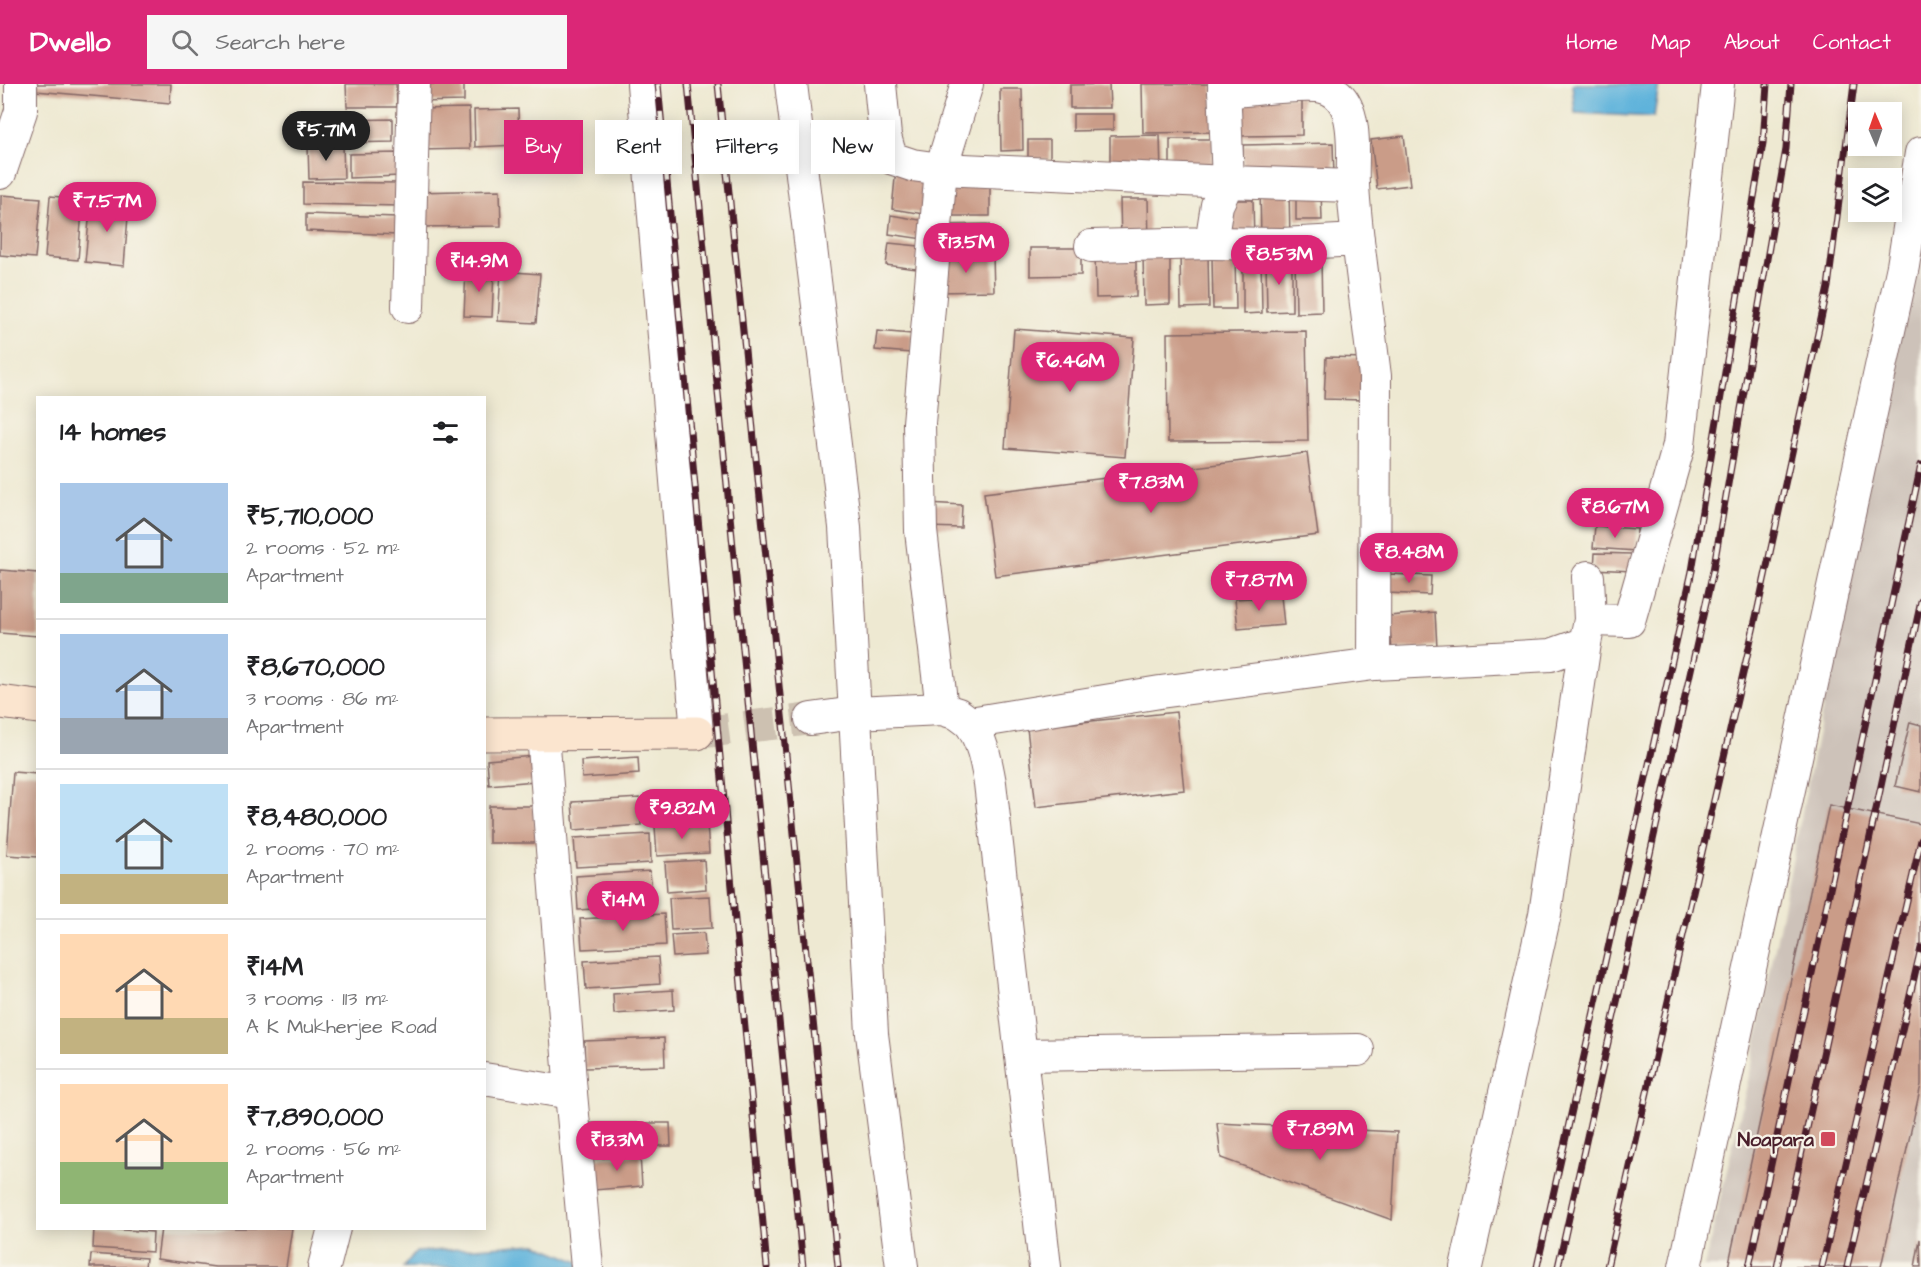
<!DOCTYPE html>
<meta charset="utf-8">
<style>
:root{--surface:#fff;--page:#f6f6f6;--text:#202124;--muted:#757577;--line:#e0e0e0;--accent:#db2777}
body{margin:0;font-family:"Architects Daughter",sans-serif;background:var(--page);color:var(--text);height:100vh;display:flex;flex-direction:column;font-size:22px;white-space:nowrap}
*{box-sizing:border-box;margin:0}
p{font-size:20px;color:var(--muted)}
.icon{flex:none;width:33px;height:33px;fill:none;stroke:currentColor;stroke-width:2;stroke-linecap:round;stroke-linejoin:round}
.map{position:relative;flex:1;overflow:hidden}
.side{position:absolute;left:36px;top:312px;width:450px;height:834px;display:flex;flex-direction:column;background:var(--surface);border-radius:0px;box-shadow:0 3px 15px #0003}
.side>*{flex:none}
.banner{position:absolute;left:504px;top:36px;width:570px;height:54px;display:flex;gap:12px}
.needle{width:39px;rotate:358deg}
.buttons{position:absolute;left:1848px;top:18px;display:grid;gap:12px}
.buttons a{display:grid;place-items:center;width:54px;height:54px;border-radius:0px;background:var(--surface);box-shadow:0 3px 15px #0003;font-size:30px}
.price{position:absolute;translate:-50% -51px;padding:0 14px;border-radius:21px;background:var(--accent);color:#fff;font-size:20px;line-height:39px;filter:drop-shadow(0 2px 3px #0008)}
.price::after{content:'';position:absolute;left:50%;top:36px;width:18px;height:14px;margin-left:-9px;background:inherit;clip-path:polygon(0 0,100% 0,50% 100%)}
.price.current{background:#222;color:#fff}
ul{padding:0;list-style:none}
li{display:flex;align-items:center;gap:18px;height:150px;padding:0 24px}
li+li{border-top:2px solid var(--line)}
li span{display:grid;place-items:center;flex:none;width:168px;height:120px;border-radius:0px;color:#555}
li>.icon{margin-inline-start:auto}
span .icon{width:72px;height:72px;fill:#fffc;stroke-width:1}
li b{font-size:26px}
h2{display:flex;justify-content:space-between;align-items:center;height:72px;padding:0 24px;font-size:26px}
.tag{padding:0 21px;border-radius:0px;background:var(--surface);box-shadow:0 3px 15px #0003;font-size:21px;line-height:54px}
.tag.current{background:var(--accent);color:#fff}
header{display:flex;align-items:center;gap:36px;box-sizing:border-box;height:84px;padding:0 30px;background:var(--accent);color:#fff}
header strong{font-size:28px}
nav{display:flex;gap:33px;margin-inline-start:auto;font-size:21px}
.search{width:420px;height:54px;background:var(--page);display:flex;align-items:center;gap:15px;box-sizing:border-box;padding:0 21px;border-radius:0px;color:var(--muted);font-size:22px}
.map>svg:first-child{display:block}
</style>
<header>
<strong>Dwello</strong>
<div class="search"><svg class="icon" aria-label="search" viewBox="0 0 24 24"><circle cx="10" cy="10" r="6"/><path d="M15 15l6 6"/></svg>Search here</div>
<nav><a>Home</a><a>Map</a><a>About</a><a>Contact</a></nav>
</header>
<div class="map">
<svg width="1921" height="1183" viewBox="0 0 1921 1183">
<rect width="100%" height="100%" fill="#f7f3e8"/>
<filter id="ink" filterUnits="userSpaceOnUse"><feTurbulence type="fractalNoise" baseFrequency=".0167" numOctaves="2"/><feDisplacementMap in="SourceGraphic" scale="12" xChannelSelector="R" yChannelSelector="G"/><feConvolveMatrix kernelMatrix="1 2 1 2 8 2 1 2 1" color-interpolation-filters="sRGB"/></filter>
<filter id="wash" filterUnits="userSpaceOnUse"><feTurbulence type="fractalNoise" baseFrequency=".008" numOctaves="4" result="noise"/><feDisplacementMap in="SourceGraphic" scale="24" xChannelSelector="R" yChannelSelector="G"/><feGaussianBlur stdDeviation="1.35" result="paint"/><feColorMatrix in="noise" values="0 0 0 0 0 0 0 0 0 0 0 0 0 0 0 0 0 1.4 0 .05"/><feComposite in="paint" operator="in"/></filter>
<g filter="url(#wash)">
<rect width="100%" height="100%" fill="#eee9d2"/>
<path fill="#cdc2b9" d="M1921,130v1053h-217l48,-203z"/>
<g fill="#5fb3db" stroke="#546983" stroke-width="1.5">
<path d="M1572,0h87l-5,33 -79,-4z"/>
<path d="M536,1160l43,18 1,5h-177l13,-15z"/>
</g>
<g id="blocks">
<g fill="#ca9c88">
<path d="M36,0h135l-1,19 -134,-12z"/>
<path d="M346,0h50l1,23h-50z"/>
<path d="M417,0h47v17l-46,1z"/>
<path d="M1109,0l1,24h-40v-23z"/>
<path d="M1142,0h71l1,48 -71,1z"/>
<path d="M1000,5h22l1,61 -22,1z"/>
<path d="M1302,13v38l-61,1 -1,-38z"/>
<path d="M469,24l1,41 -51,1 -1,-41z"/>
<path d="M518,25l1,36 -44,2 -1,-37z"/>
<path d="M1073,30h40v16l-40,1z"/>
<path d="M393,35v23l-50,1 -1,-23z"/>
<path d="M1160,51l1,39h-51v-38z"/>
<path d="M1404,52l6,49 -33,4 -6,-49z"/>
<rect x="1170" y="55" width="43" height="36"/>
<rect x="1028" y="56" width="22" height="19"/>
<path d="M1333,59l1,34 -91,2v-34z"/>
<path d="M343,61l1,33 -35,1 -1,-33z"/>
<path d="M399,69l1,23 -51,2v-24z"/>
<path d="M896,84l36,9 -8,37 -32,-5z"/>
<path d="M303,98l98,1 -1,23 -97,-2z"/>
<path d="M990,100v32h-46l-1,-31z"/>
<path d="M1260,104h29l1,53h-29z"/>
<path d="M500,106l1,36 -84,1 -1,-35z"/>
<path d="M1296,107h25l1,29h-26z"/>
<path d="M1,111l40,3 -6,60 -35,-3z"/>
<path d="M50,112l33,3 -5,61 -33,-3z"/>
<path d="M1120,115h28l1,44h-28z"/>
<path d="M91,116l38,4 -5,62 -39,-4z"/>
<path d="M1226,116h27l1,41h-27z"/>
<path d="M306,130l91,3v18l-91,-4z"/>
<path d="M891,131l35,6 -3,18 -34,-5z"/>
<path d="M990,140l1,28 -53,1 -1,-28z"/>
<path d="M889,159l30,3 -3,23 -30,-4z"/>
<path d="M1030,164h51v27l-51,1z"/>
<path d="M1136,167v46l-40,1 -1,-46z"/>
<path d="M1170,168v52l-26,1 -1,-52z"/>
<path d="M1180,169h28l1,54 -28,1z"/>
<path d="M993,171l1,36 -56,1v-36z"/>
<path d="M1235,171l1,54h-23l-1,-53z"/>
<path d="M1261,172l1,57 -19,1v-57z"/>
<path d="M1295,173h26l1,55 -26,1z"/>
<path d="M1266,177h26v50l-25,1z"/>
<path d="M466,185l28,1 -2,47 -28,-1z"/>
<path d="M501,187l39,3 -4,49 -38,-2z"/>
<path d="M1014,245l120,9 -9,119 -120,-9z"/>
<path d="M877,247l35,3 -1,19 -36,-3z"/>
<path d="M1306,247l2,110 -140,1 -1,-109z"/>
<path d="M1326,273l40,1 -2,42 -40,-1z"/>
<path d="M1307,369l11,82 -323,41 -11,-83z"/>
<path d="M928,419l34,2 -1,23 -34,-1z"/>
<path d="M1595,442l42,3 -1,22 -43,-3z"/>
<path d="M1595,469l37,1v17l-38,-2z"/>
<path d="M0,486l38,3v63l-38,-3z"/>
<path d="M1388,490l43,2 -1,19 -42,-2z"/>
<path d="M1281,512l3,29 -46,4 -3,-30z"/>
<path d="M1435,528l2,35 -45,3 -3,-34z"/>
<path d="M1176,628l8,78 -148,17 -9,-79z"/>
<path d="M1910,638l11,3v67l-26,-6z"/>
<path d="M534,672l1,25 -46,4 -2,-25z"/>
<path d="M638,673l1,17 -57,4 -1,-17z"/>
<path d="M13,688l25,2v83l-31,-2z"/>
<path d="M640,714l1,27 -67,5 -2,-28z"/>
<path d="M1829,721l92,19v261l-40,182h-153z"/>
<path d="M489,722h44l5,37h-49z"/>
<path d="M707,739l2,30 -52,3 -2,-30z"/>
<path d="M650,750l1,29 -75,4 -2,-29z"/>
<path d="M704,776l2,29 -39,3 -2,-30z"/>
<path d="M650,787l3,34 -75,5 -2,-34z"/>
<path d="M710,812l2,32 -41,2 -2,-32z"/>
<path d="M664,830l2,31 -84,4 -2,-30z"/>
<path d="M704,849l2,22 -33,2 -2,-22z"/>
<path d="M658,873l2,27 -74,5 -2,-28z"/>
<path d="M673,906l1,20 -60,4 -1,-20z"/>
<path d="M664,954l1,28 -80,2 -1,-27z"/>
<path d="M590,1039h80l1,23h-81z"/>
<path d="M1217,1039l180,9 -5,88 -171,-62z"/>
<path d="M640,1071l2,31 -48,4 -2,-31z"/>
<path d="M94,1144l59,4 -1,20 -59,-4z"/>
<path d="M161,1144h131l-6,39h-71l-58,-8z"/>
<path d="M1920,1155l1,28h-6z"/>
<path d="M91,1170l55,4 -1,9h-55z"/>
</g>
</g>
</g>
<g filter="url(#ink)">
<use href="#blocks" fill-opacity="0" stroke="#836665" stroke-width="1.5"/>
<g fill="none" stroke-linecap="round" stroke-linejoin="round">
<path stroke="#cdc1b1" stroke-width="32" stroke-dasharray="32 16" stroke-linecap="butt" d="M697,649l114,-14"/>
<defs>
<g id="street">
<path d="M643,0l54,649"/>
<path d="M791,0l54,443 27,507 30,233"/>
<path d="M880,0l5,52 6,22 21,7 29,4 287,13 -4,-98"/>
<path d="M1224,8c27,-2 68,-8 93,-6 46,6 34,66 36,99 1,18 3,37 5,55"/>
<path d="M0,89l21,-62v-27"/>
<path d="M1211,159l71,1 76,-4 17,136 -1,288"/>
<path d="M1091,162l120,-3 6,-38 11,-23 125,4"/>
<path d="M408,223l6,-223"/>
<path d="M1590,536l39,1 50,-176 39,-361"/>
<path d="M942,625l-21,-178 -2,-108 22,-254 26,-85"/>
<path d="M811,635l43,-6 88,-4 16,5 12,9 190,-31 214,-28 177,-9 34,-12 5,-23 -2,-43"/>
<path d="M970,639c13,19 16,38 20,60l55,484"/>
<path d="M543,650l28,359 16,174"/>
<path d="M1021,971l337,-5"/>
<path d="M484,995l87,14"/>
<path d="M324,1183l10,-39"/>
<path d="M1466,1183l79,-353 40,-271"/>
<path d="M1685,1183l218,-1001 18,-113"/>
</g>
<g id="secondary">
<path d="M0,618l38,5"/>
<path d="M484,650l213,-1"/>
</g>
</defs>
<use href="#street" stroke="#836665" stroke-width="34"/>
<use href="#secondary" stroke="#836665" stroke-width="35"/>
<use href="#street" stroke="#fff" stroke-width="32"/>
<use href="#secondary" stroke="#fbe5cf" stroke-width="33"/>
<defs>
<g id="rail">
<path d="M658,0l109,1183"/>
<path d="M688,0l115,1183"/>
<path d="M718,0l120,1183"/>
<path d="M1537,1183l155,-696 71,-428 4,-59"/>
<path d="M1558,1183l155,-696 73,-422 5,-65"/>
<path d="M1607,1183l149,-650 72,-330 26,-203"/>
<path d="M1749,1183l172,-802"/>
<path d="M1777,1183l144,-666"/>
<path d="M1822,1183l99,-427"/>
<path d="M1847,1183l74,-319"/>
</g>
</defs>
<use href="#rail" stroke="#4a1f2b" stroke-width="7"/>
<use href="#rail" stroke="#f7f3e8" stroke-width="4.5" stroke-dasharray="14" stroke-linecap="butt"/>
</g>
</g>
<rect fill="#d1495b" stroke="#f7f3e8" stroke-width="2" x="1820" y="1047" width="16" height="16" rx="3"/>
<g text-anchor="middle" stroke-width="4.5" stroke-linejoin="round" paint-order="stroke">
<g font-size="20" font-weight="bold" fill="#4a1f2b" stroke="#f7f3e8" text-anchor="end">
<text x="1814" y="1062">Noapara</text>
</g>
</g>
</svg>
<div class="buttons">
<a><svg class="needle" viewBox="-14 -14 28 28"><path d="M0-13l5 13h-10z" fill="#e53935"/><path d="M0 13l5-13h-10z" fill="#757577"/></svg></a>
<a><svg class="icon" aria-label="layers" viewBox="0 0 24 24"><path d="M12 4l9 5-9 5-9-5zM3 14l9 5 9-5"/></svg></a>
</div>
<b class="price current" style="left:326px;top:78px">₹5.71M</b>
<b class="price" style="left:107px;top:149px">₹7.57M</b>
<b class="price" style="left:966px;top:190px">₹13.5M</b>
<b class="price" style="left:1279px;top:202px">₹8.53M</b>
<b class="price" style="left:479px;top:209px">₹14.9M</b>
<b class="price" style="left:1070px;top:309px">₹6.46M</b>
<b class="price" style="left:1151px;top:430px">₹7.83M</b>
<b class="price" style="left:1615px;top:455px">₹8.67M</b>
<b class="price" style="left:1409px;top:500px">₹8.48M</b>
<b class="price" style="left:1259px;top:528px">₹7.87M</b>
<b class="price" style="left:682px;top:756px">₹9.82M</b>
<b class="price" style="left:623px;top:848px">₹14M</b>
<b class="price" style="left:1320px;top:1077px">₹7.89M</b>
<b class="price" style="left:617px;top:1088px">₹13.3M</b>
<div class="banner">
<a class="tag current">Buy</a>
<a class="tag">Rent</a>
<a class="tag">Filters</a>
<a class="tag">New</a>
</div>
<section class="side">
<h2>14 homes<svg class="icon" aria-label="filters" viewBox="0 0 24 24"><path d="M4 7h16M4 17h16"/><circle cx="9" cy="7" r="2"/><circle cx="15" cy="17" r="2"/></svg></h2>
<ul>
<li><span style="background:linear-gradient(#a9c7e8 75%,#7fa58c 0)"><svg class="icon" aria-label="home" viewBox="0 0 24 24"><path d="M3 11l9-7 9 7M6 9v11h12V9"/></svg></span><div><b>₹5,710,000</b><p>2 rooms · 52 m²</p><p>Apartment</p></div></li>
<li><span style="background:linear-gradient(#a9c7e8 70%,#9aa5b1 0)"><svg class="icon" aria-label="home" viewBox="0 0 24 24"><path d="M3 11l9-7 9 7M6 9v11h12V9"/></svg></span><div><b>₹8,670,000</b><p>3 rooms · 86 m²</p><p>Apartment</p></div></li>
<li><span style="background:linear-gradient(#bfe0f5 75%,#c2b280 0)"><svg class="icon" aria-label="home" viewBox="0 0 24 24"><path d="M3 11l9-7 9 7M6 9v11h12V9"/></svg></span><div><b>₹8,480,000</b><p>2 rooms · 70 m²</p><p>Apartment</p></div></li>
<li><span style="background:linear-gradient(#ffd9b3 70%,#c2b280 0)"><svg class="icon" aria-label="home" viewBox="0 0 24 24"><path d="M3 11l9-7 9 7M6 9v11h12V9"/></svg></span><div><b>₹14M</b><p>3 rooms · 113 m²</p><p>A K Mukherjee Road</p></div></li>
<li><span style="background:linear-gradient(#ffd9b3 65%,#8fb573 0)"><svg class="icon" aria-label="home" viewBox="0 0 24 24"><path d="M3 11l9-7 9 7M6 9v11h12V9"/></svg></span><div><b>₹7,890,000</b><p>2 rooms · 56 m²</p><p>Apartment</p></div></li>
</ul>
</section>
</div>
